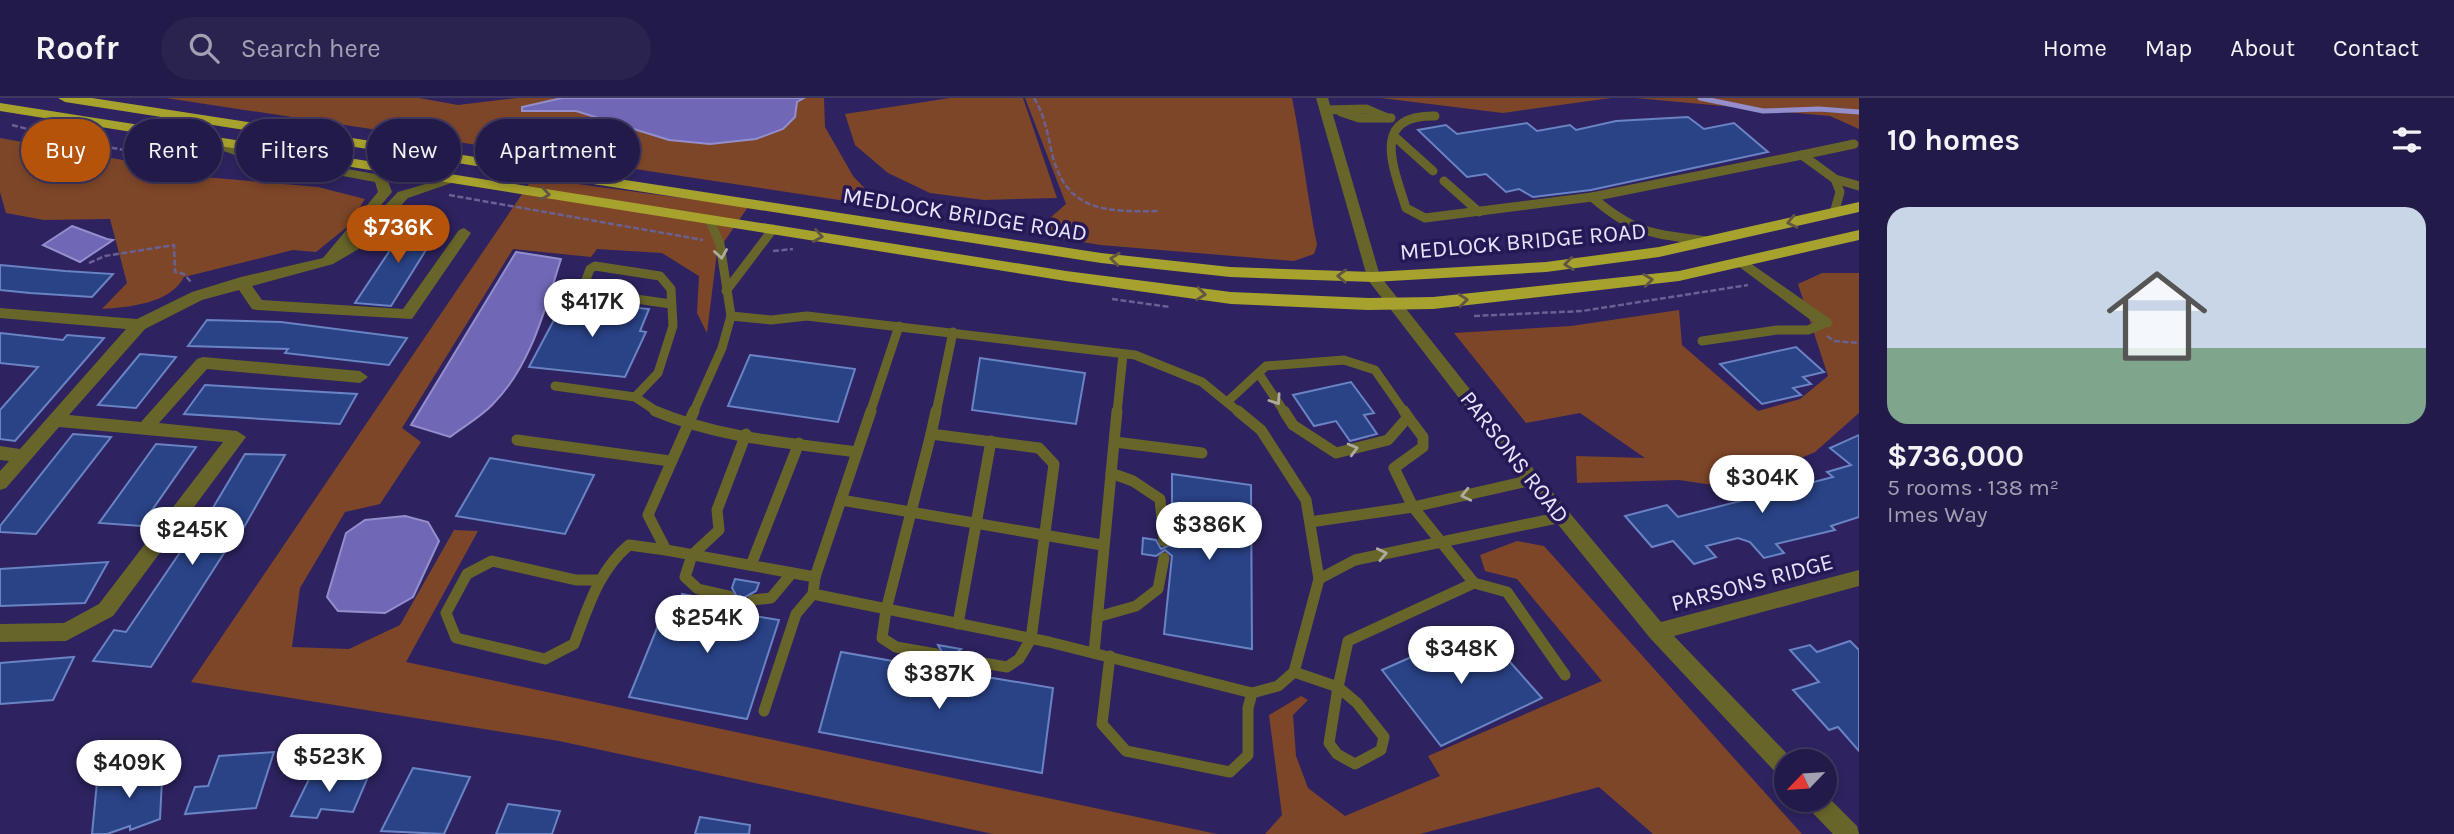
<!DOCTYPE html>
<meta charset="utf-8">
<style>
:root{--surface:#221a48;--page:#2a234f;--text:#f1f3f6;--muted:#a2a1b4;--line:#3f3860;--accent:#b45309}
body{margin:0;font-family:Karla,sans-serif;background:var(--page);color:var(--text);height:100vh;display:flex;flex-direction:column;font-size:26px;white-space:nowrap}
*{box-sizing:border-box;margin:0}
p{font-size:23px;color:var(--muted)}
.icon{flex:none;width:38px;height:38px;fill:none;stroke:currentColor;stroke-width:2;stroke-linecap:round;stroke-linejoin:round}
.map{position:relative;flex:1;overflow:hidden}
.panel{display:flex;flex-direction:column;background:var(--surface);width:595px}
.panel>*{flex:none}
.guide{position:absolute;left:21px;top:21px;width:665px;height:63px;display:flex;gap:14px}
.needle{width:46px;rotate:245deg}
.buttons{position:absolute;left:1774px;top:651px;display:grid;gap:14px}
.buttons a{display:grid;place-items:center;width:63px;height:63px;border-radius:50%;background:var(--surface);box-shadow:0 4px 10px #0003,0 0 0 2px var(--line);font-size:35px}
.price{position:absolute;translate:-50% -60px;padding:0 16px;border-radius:24px;background:#fff;color:#222;font-size:23px;line-height:46px;filter:drop-shadow(0 2px 4px #0008)}
.price::after{content:'';position:absolute;left:50%;top:42px;width:21px;height:16px;margin-left:-10px;background:inherit;clip-path:polygon(0 0,100% 0,50% 100%)}
.price.on{background:var(--accent);color:#fff}
ul{padding:0;list-style:none}
li{display:grid;align-content:center;gap:14px;height:371px;padding:0 28px}
li span{display:grid;place-items:center;height:217px;border-radius:21px;color:#555}
li>.icon{margin-inline-start:auto}
span .icon{width:126px;height:126px;fill:#fffc;stroke-width:1}
li b{font-size:30px}
h2{display:flex;justify-content:space-between;align-items:center;height:84px;padding:0 28px;font-size:30px}
.tag{padding:0 24px;border-radius:32px;background:var(--surface);box-shadow:0 4px 10px #0003,0 0 0 2px var(--line);font-size:24px;line-height:63px}
.tag.on{background:var(--accent);color:#fff}
header{display:flex;align-items:center;gap:42px;box-sizing:border-box;height:98px;padding:0 35px;background:var(--surface);border-bottom:2px solid var(--line)}
header strong{font-size:33px}
nav{display:flex;gap:38px;margin-inline-start:auto;font-size:24px}
.search{width:490px;height:63px;background:var(--page);display:flex;align-items:center;gap:18px;box-sizing:border-box;padding:0 24px;border-radius:38px;color:var(--muted);font-size:26px}
main{display:flex;flex:1;min-height:0}
.map>svg:first-child{display:block}
</style>
<header>
<strong>Roofr</strong>
<div class="search"><svg class="icon" aria-label="search" viewBox="0 0 24 24"><circle cx="10" cy="10" r="6"/><path d="M15 15l6 6"/></svg>Search here</div>
<nav><a>Home</a><a>Map</a><a>About</a><a>Contact</a></nav>
</header>
<main>
<div class="map">
<svg width="1859" height="736" viewBox="0 0 1859 736">
<rect width="100%" height="100%" fill="#2e2360"/>
<g fill="#7e4629">
<path d="M166,0h253l39,7 59,-7h307l1,29 28,49 18,19 -12,8z"/>
<path d="M950,0h73l34,100 -73,2 -54,-7 -42,-20 -33,-28 -10,-31z"/>
<path d="M1025,0h267c10,49 15,97 25,147l-3,9 -20,7 -194,-16 -53,-9 3,-18 16,-14z"/>
<path d="M1381,0h230l-108,15z"/>
<path d="M1636,0h223v31l-29,-13z"/>
<path d="M0,40l145,26h56l3,13 114,10 47,12 -18,28 -31,25 -23,-2 -109,27c-14,27 -55,30 -82,32l25,-26 -17,-64 -66,1 -38,-7 -6,-21z"/>
<path d="M533,80l215,29 -31,45 -10,81 -10,-20 2,-37 -37,-23 -65,-4 -6,8 -78,-8 -111,179 19,14 -41,62 -35,8 -45,76 -8,59 57,2 51,-24 54,-95 24,1 -72,131 811,172h-224l-434,-93 -368,-59z"/>
<path d="M1822,175h37v140l-44,39 -82,36 -54,-8 -102,3 -1,-27 69,2 -65,-45 -54,10 -72,-90 117,-7 108,-16 3,35 76,66 42,-12 28,-23 -30,-92z"/>
<path d="M1517,443l27,5 258,288h-149l-54,-47 -179,47h-155l17,-19 -13,-100 32,-19 7,4 -15,15 3,41 12,32 37,28 95,-40 -12,-20 174,-75 -85,-102 -32,-8 -5,-16z"/>
</g>
<g fill="#7068b7" stroke="#938ecc" stroke-width="2">
<path d="M562,0h242l-7,4 -2,15 -12,12 -27,10 -46,5 -41,-4 -93,-29h-54v-4z"/>
<path d="M72,128l35,13 6,1 -33,22 -37,-17z"/>
<path d="M516,154l45,7c-16,50 -30,107 -68,145 -12,13 -29,22 -43,33l-39,-12z"/>
<path d="M405,418l23,6 11,19 -26,56 -28,16 -47,-2 -11,-14 19,-64 19,-13z"/>
</g>
<g fill="none" stroke-linecap="round" stroke-linejoin="round">
<path stroke="#938ecc" stroke-width="5" d="M1700,0l63,13 56,-2 40,3"/>
</g>
<g fill="#2a4387" stroke="#6983c4" stroke-width="2">
<path d="M1688,19l16,12 30,-6 34,29 -177,38 -58,7 -14,-8 -13,3 -20,-18 -19,3 -49,-47 28,-5 11,9 70,-11 10,8 33,-6 6,5 40,-9z"/>
<path d="M408,125l33,3 -50,80 -36,-3z"/>
<path d="M0,167l65,6 48,3 -21,23 -62,-4 -30,-3z"/>
<path d="M564,203l85,8 -9,22 6,1 -21,45 -96,-10z"/>
<path d="M207,222l74,2 126,16 -18,27 -104,-12 3,-4 -100,-3z"/>
<path d="M0,235l63,7 4,-5 37,3 -89,103 -15,-2v-29l38,-43 -38,-4z"/>
<path d="M1796,249l28,25 -21,5 8,7 -18,4 8,7 -39,9 -42,-40z"/>
<path d="M140,256l36,3 -40,51 -38,-3z"/>
<path d="M750,257l105,14 -17,53 -110,-16z"/>
<path d="M980,260l105,15 -9,51 -104,-14z"/>
<path d="M1351,284l23,31 -10,2 13,19 -27,7 -14,-20 -22,5 -21,-31z"/>
<path d="M205,287l152,9 -17,30 -156,-10z"/>
<path d="M73,336l38,3 -75,97 -36,-2v-6z"/>
<path d="M1859,337v82l-28,9 4,4 -59,14 8,9 -20,5 -14,-16 -12,-4 -32,8 10,11 -22,7 -21,-23 -21,6 -27,-31 42,-11 11,12 155,-40 -6,-5 24,-7 -21,-17z"/>
<path d="M156,346l40,3 -55,79 -42,-3z"/>
<path d="M245,356l40,1 -46,81h-4l-84,131 -58,-6 21,-31 12,2 57,-84h6z"/>
<path d="M490,360l104,17 -29,59 -109,-18z"/>
<path d="M1172,376l79,11 1,164 -88,-15 8,-78 -7,-6 -9,6 -14,-2 1,-16 13,2 5,9 11,-5z"/>
<path d="M108,464l-23,41 -85,3v-37z"/>
<path d="M735,481l24,4 -3,8 -11,6 5,11 -2,7 31,5 -32,99 -118,-22 39,-96 11,2 3,-9 50,10 5,-7 -5,-9z"/>
<path d="M1479,529l63,71 -101,48 -59,-76z"/>
<path d="M1850,543l9,9v101l-21,-24 -9,3 -36,-40 26,-8 -29,-32 20,-5 7,7z"/>
<path d="M938,547l23,4 -10,8 6,15 96,16 -11,85 -223,-41 22,-80 92,16 1,-6 10,-6z"/>
<path d="M74,559l-21,43 -53,4v-41z"/>
<path d="M274,654l-18,56 -71,6 10,-27 13,-1 11,-30z"/>
<path d="M163,662l-3,59 -30,11v-4l-23,8h-15l5,-52z"/>
<path d="M413,670l57,9 -26,57 -63,-3z"/>
<path d="M312,675l56,4 -15,35 -32,-3 -4,9 -26,-2z"/>
<path d="M508,706l52,7 -8,23h-56z"/>
<path d="M700,719l50,8 -1,9h-54z"/>
</g>
<g fill="none" stroke-linecap="round" stroke-linejoin="round">
<g stroke="#696192" stroke-width="2.5" stroke-dasharray="6 2.5" stroke-linecap="butt">
<path d="M1034,0c10,16 13,33 17,51 13,63 54,63 108,62"/>
<path d="M12,27c66,17 131,32 199,34"/>
<path d="M449,97l254,45"/>
<path d="M773,153l20,-2"/>
<path d="M89,165l16,-7 69,-11 1,27 9,2 7,8"/>
<path d="M1112,201l58,8"/>
<path d="M1474,218l108,-5 166,-26"/>
<path d="M1827,238l7,5 25,2"/>
</g>
<g stroke="#68652a" stroke-width="9">
<path d="M1325,12l41,-1 21,9"/>
<path d="M1341,14l18,6h32"/>
<path d="M1435,18c-65,-1 -42,50 -29,92l19,10 167,-21 210,-42 33,24 24,7"/>
<path d="M1394,38l39,35"/>
<path d="M1802,57l52,-11"/>
<path d="M1444,83l35,31"/>
<path d="M1592,99c43,37 61,37 116,44"/>
<path d="M1834,115l6,-21 -5,-13"/>
<path d="M709,121l11,25 11,72"/>
<path d="M726,193l47,-62"/>
<path d="M1702,243l75,-11h31l17,-7"/>
<path d="M1259,276l26,39"/>
<path d="M555,288l80,11 24,16"/>
<path d="M635,299l23,-24 15,-47 -2,-37 -11,-13 -65,-10 -5,3 -7,19 4,4 84,12"/>
<path d="M1227,304l39,-36 78,-6 31,10 30,43"/>
<path d="M693,315l29,-65 9,-32 40,4 36,-4 328,39 67,27 38,31"/>
<path d="M870,315l29,-87"/>
<path d="M936,315l17,-81"/>
<path d="M1117,315l6,-59"/>
</g>
<g stroke="#68652a" stroke-width="11">
<path d="M655,313c64,27 134,32 202,41"/>
<path d="M694,313l-46,104 18,35 149,27 -2,17 236,48 203,51 26,-7 16,-14 25,-93 -13,-79 -45,-70 -23,-19"/>
<path d="M1284,313l9,14 43,28 52,-13 20,-23 -4,-6"/>
<path d="M1408,319l15,20v10l-29,21 19,39 61,76 33,9 58,83"/>
<path d="M931,336l5,-23"/>
<path d="M517,342l153,21"/>
<path d="M1115,344l87,11"/>
<path d="M1111,375l22,8 27,18 4,42"/>
<path d="M841,402l261,45"/>
<path d="M1310,424l103,-15 119,-27"/>
<path d="M751,467l48,-122"/>
<path d="M815,479l56,-166"/>
<path d="M1319,481l36,-19 207,-43"/>
<path d="M599,482h-23l-84,-19 -25,13 -21,39 10,25 89,21 29,-15c14,-36 24,-73 55,-99l37,5"/>
<path d="M729,498l-31,-7 -13,-12 7,-22 27,-25 -2,-20 29,-76"/>
<path d="M753,502l18,-2 21,-25"/>
<path d="M1097,519l39,-11 22,-17 6,-31"/>
<path d="M958,526l33,-183"/>
<path d="M1094,555l23,-242"/>
<path d="M936,556l-40,-7 -14,-9 4,-28 45,-176 108,14 15,16 -23,175 -12,20 -12,8 -48,-8"/>
<path d="M1110,558l-8,68 24,27 104,21 18,-17v-47l4,-15"/>
<path d="M1294,574l44,15"/>
<path d="M1338,589l19,16 27,34 -3,13 -26,14 -18,-10 -8,-11z"/>
<path d="M1338,589l10,-46 126,-58"/>
<path d="M764,613l32,-97 17,-20"/>
</g>
<g fill="#68652a" fill-rule="evenodd">
<path d="M1316,0h12l52,178 158,199 123,147 198,-52v16l-185,50 120,125h-7v18l-8,-3 -129,-138 -124,-153 -158,-205z"/>
<path d="M199,35l44,17 143,26 6,16 -41,49 47,-49 55,-16 7,4 -52,18 -46,49 -29,17 -81,22 10,14 141,9 56,-79 5,-2 7,5 -59,86 -155,-9 -5,-1 -13,-19 -37,10 -57,29 -76,86 72,7 56,-63 6,-2 157,14 8,6 -8,6 -153,-14 -48,54 78,8 9,6 -133,179 -47,25 -66,1v-18l64,-1 35,-19 124,-162 -164,-15 -53,61 -6,2v-19l9,-10 -9,-1v-14l20,3 106,-120 -126,-11v-10l137,11 55,-27 49,-15 82,-19 55,-66 -3,-10 -135,-25 -46,-17 -1,-3z"/>
<path d="M1743,160l87,61 3,4 -3,4h-10l-82,-61 -2,-3z"/>
<path d="M1825,696l32,32 2,8h-26l-25,-26 -3,-8h20z"/>
</g>
<g fill="#a7a12d" fill-rule="evenodd">
<path d="M58,0h34l1009,155 129,14 143,5 173,-10 113,-15 200,-45v10l-200,45 -113,15 -173,10 -143,-5 -129,-14 -1036,-161z"/>
<path d="M0,5l1066,168 165,21 137,6 65,-1 246,-26 180,-41v10l-180,41 -246,28 -65,1 -137,-6 -165,-23 -1066,-170z"/>
</g>
</g>
<defs><path id="oneway-chevron" d="M-2-3.5L2.5 0L-2 3.5" fill="none" stroke-width="1.6" stroke-linecap="round" stroke-linejoin="round" transform="scale(1.75)"/></defs>
<g stroke="#605643">
<use href="#oneway-chevron" transform="translate(545 96) rotate(9)"/>
<use href="#oneway-chevron" transform="translate(1792 124) rotate(167)"/>
<use href="#oneway-chevron" transform="translate(818 138) rotate(9)"/>
<use href="#oneway-chevron" transform="translate(1115 161) rotate(-174)"/>
<use href="#oneway-chevron" transform="translate(1569 166) rotate(173)"/>
<use href="#oneway-chevron" transform="translate(1342 178) rotate(-178)"/>
<use href="#oneway-chevron" transform="translate(1648 182) rotate(-7)"/>
<use href="#oneway-chevron" transform="translate(1201 196) rotate(7)"/>
<use href="#oneway-chevron" transform="translate(1463 202) rotate(-5)"/>
</g>
<g stroke="#adab9e">
<use href="#oneway-chevron" transform="translate(721 156) rotate(81)"/>
<use href="#oneway-chevron" transform="translate(1276 302) rotate(56)"/>
<use href="#oneway-chevron" transform="translate(1353 351) rotate(-15)"/>
<use href="#oneway-chevron" transform="translate(1466 397) rotate(167)"/>
<use href="#oneway-chevron" transform="translate(1382 456) rotate(-12)"/>
</g>
<g text-anchor="middle" stroke-width="7" stroke-linejoin="round" paint-order="stroke">
<g font-size="23" fill="#e6e5fc" stroke="#251855">
<text transform="translate(965 116) rotate(9)" y="8">MEDLOCK BRIDGE ROAD</text>
<text transform="translate(1523 143) rotate(-5)" y="8">MEDLOCK BRIDGE ROAD</text>
<text transform="translate(1515 359) rotate(52)" y="8">PARSONS ROAD</text>
<text transform="translate(1752 484) rotate(-15)" y="8">PARSONS RIDGE</text>
</g>
</g>
</svg>
<div class="buttons">
<a><svg class="needle" viewBox="-14 -14 28 28"><path d="M0-13l5 13h-10z" fill="#e53935"/><path d="M0 13l5-13h-10z" fill="#a2a1b4"/></svg></a>
</div>
<b class="price on" style="left:398px;top:167px">$736K</b>
<b class="price" style="left:592px;top:241px">$417K</b>
<b class="price" style="left:1762px;top:417px">$304K</b>
<b class="price" style="left:1209px;top:464px">$386K</b>
<b class="price" style="left:192px;top:469px">$245K</b>
<b class="price" style="left:707px;top:557px">$254K</b>
<b class="price" style="left:1461px;top:588px">$348K</b>
<b class="price" style="left:939px;top:613px">$387K</b>
<b class="price" style="left:329px;top:696px">$523K</b>
<b class="price" style="left:129px;top:702px">$409K</b>
<div class="guide">
<a class="tag on">Buy</a>
<a class="tag">Rent</a>
<a class="tag">Filters</a>
<a class="tag">New</a>
<a class="tag">Apartment</a>
</div>
</div>
<section class="panel">
<h2>10 homes<svg class="icon" aria-label="filters" viewBox="0 0 24 24"><path d="M4 7h16M4 17h16"/><circle cx="9" cy="7" r="2"/><circle cx="15" cy="17" r="2"/></svg></h2>
<ul>
<li><span style="background:linear-gradient(#c9d6e8 65%,#7fa58c 0)"><svg class="icon" aria-label="home" viewBox="0 0 24 24"><path d="M3 11l9-7 9 7M6 9v11h12V9"/></svg></span><div><b>$736,000</b><p>5 rooms · 138 m²</p><p>Imes Way</p></div></li>
</ul>
</section>
</main>
